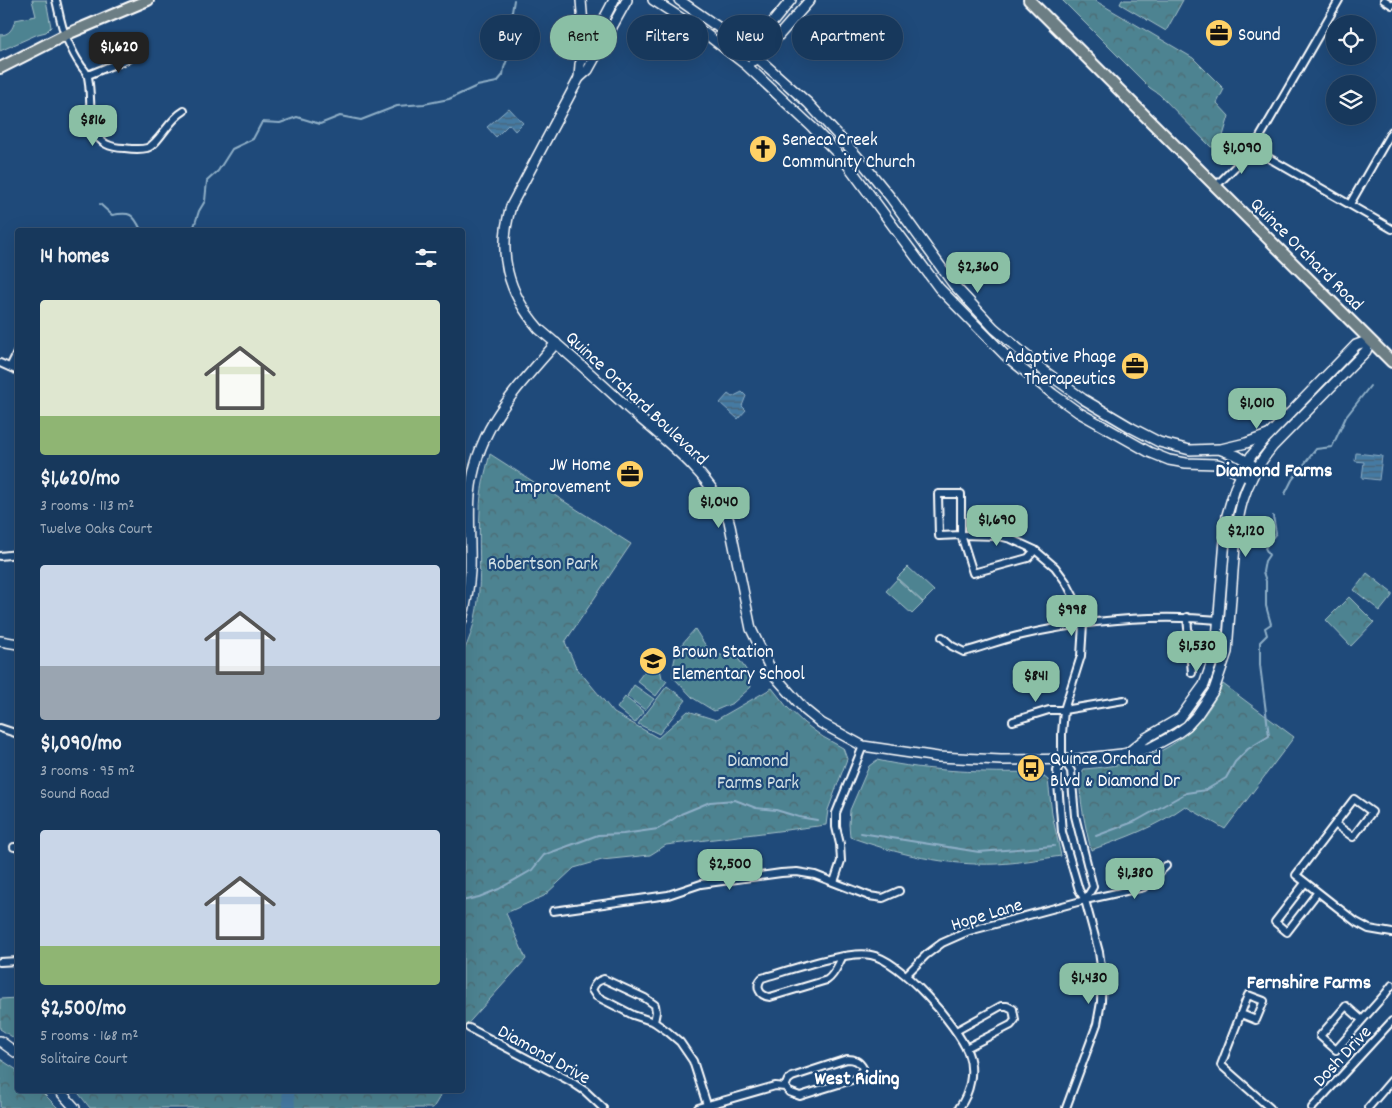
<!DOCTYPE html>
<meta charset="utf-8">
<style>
:root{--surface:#17385c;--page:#244365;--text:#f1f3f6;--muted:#9eacbb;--line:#365272;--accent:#8abfa5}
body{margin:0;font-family:Dekko,sans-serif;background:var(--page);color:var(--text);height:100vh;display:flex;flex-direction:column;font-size:19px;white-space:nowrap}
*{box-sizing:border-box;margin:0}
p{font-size:16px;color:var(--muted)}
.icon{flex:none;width:28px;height:28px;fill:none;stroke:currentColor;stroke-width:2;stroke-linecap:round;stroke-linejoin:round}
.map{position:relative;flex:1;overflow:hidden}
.drawer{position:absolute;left:15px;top:228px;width:450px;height:865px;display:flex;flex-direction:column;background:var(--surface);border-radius:5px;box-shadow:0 5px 20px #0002,0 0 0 1px var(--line)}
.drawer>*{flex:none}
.top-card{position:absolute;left:480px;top:15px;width:475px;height:45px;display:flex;gap:10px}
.controls{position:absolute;left:1326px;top:15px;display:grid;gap:10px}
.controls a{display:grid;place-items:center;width:50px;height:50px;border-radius:50%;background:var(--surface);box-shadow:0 5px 20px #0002,0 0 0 1px var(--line);font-size:25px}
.price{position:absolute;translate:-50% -42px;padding:0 11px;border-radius:10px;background:var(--accent);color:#111;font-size:16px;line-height:32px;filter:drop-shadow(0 1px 2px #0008)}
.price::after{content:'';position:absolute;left:50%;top:30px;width:15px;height:11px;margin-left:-8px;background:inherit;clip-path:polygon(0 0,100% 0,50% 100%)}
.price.active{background:#222;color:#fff}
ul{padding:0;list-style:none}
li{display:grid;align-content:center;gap:10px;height:265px;padding:0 25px}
li span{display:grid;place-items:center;height:155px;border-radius:5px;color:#555}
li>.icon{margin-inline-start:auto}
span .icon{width:90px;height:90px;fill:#fffc;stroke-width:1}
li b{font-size:21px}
h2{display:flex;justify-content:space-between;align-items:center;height:60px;padding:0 25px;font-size:21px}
.chip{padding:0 18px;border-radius:22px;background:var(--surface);box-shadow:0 5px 20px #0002,0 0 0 1px var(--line);font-size:18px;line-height:45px}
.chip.active{background:var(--accent);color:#111}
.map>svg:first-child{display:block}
</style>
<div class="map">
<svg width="1392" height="1108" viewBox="0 0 1392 1108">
<defs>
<pattern id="forest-crowns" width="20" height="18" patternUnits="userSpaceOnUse" patternTransform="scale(1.25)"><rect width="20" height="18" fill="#4d8391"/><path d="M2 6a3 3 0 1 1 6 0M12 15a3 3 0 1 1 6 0" fill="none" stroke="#4d6a72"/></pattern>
<pattern id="water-rules" width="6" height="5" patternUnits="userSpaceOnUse" patternTransform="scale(1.25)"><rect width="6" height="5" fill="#457aa2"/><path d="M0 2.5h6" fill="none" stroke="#486377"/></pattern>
</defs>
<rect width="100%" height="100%" fill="#1f4a7a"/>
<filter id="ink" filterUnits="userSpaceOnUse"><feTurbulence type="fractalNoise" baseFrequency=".02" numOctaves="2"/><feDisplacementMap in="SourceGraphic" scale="10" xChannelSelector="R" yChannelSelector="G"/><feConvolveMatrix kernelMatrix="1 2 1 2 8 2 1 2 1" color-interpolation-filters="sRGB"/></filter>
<g filter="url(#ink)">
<g fill="#4d8391" stroke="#a6c1c8">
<path d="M32,0h14l5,27 -5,5 -8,2 -38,17v-16c9,0 13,-6 15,-15l21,-4z"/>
<path d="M908,567l26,24 -11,11 -26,-24z"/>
<path d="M897,579l26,24 -11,11 -26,-23z"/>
<path d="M695,629c13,21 16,27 42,28l10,14 4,16 -18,16 -19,8 -21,-13 -20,-21c0,-25 6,-30 22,-48z"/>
<path d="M634,685l20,14 -9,11 -18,-14z"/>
<path d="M625,697l19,15 -9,11 -18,-15z"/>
</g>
<g fill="url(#forest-crowns)" stroke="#a6c1c8">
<path d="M1062,0h32l99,58 31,31 -7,14 12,13 -9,30 -9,1 -52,-53 -9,-6z"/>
<path d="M1122,0h61l-17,31 -46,-27z"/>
<path d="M490,454l141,90 -66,98 11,25 38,46 44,25 30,-27 28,9 56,-32 15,19 17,16 19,14 20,11 4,11 -19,51 -2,15 -160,20 -16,10 -48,5 -28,8 -30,28 -38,17 20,46 -63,70v-376c24,-50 14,-90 17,-142 0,-20 5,-38 10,-57z"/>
<path d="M1367,573l25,20v3l-12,15 -26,-21z"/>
<path d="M1349,597l25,25 -23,24 -25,-26z"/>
<path d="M657,655l8,7 -5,7 2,9 5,3 -11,15 -19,-15z"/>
<path d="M1223,684l71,53 -69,92 -40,-23c-29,21 -60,32 -94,44 -6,-24 -11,-49 -12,-73l5,-8c65,-5 110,-24 139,-85z"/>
<path d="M667,686l19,14 -27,34 -21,-10z"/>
<path d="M877,760c52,12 108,13 161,12l10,8 4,34 9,42c-21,3 -43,7 -64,8 -50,2 -100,-10 -147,-27l-1,-13 1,-14 19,-44z"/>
<path d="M17,998h1l-1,42 -17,-11v-30z"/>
<path d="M0,1059l17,11 1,20h22l18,18h-58z"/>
<path d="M76,1090h368l-11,18h-343z"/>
</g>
<g fill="url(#water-rules)" stroke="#8fafc7">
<path d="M509,108l14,15 -8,8 -6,-7 -13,13 -9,-10z"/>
<path d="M742,392l4,4 -4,10 4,4 -8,9 -18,-16 8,-9 4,3z"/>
<path d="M1356,453l26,3 -3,24 -17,-2 2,-16 -9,-1z"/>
</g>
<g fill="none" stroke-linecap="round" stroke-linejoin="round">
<g stroke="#8fafc7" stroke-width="2">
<path d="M100,204l12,11c18,-3 21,-2 29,15"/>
<path d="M193,230l6,-19 6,-10 2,-20 11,-10 14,-22 21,-10 9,-17 18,1 17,-6 23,7 20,-8 21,4 36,-14 27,-2 25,-5 28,-13 20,-4 6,-7 1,-7 7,-19 2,-17 -2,-14 3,-18"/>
<path d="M1285,494l7,-14 24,-31 16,-2 14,-30 24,-31"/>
<path d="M861,833l118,19 75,-6"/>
<path d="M1096,836l40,-15 50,-28 20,-3 20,-12 9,-16 13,-13 21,-13 -9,-71v-23l7,-7 -2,-7 6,-4 -5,-18v-25l-3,-9 2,-11 4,-6 -4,-7 11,-15 -3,-17"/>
<path d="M462,901l17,-4 20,-8 33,-19 12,-15 54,-20 25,-1 35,-5 23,-15 29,-12 25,-2 21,8 20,2 23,7 18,3"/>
<path d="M287,1090l1,1"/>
</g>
<path stroke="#457aa2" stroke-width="12" d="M288,1091l1,17"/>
<defs>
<g id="street">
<path d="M56,0c3,12 5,26 10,37 4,9 8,19 14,27 2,4 7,8 8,13 6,29 -7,70 36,71 8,1 15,2 23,0 12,-4 21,-28 37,-37"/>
<path d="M1384,0l8,5"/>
<path d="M88,75l54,-22"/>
<path d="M1253,149l139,80"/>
<path d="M1215,187l38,-38 86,-149"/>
<path d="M1350,204l42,-73"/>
<path d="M0,363l18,8"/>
<path d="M10,367l8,-16"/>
<path d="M938,494h23v41l-22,1z"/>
<path d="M1035,550l-7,8 -55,15 -12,-38 38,1 12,3 24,11 20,17 11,15 13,25 4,17 -2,32 -17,54 -2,24v24l-5,13 5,61 17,58 6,10 14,52 3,21 -1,29 -4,22 -31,84"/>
<path d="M0,556l18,-2"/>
<path d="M1187,617l5,56"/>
<path d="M942,637l10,9 12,6c19,-5 39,-13 58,-17 65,-15 131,-21 197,-15"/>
<path d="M1013,721l36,-11h15l60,-10"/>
<path d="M0,728l18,6"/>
<path d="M1062,758l9,13 4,45 18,71 -8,13"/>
<path d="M1335,824l18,13 19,-25 -18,-13 -58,76 60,47 13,7 23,4"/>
<path d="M14,847h4"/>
<path d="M834,882l7,-21 -1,-17 -4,-17v-14l27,-67"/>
<path d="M1305,883l-30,39 12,10 30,-39"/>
<path d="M553,911l115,-16 33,-11 80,-11 16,-1 18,3 54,21 14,2 16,-7"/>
<path d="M843,956c-5,8 -8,19 -16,24l-57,17c-11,-1 -15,-11 -8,-19 25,-7 85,-28 109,-23 29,5 87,71 97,98 7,18 2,40 -9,55"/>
<path d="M0,962l18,-1"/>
<path d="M906,975l20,-20 16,-12 27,-12 116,-31 59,-13 22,-21"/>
<path d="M1241,1014l15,6 8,-19 -16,-6 -27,70 49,43"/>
<path d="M1362,1020l-16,-14 -26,30 16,14 50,-57 6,-8"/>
<path d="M654,1022l2,-10 -1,-7 -10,-7 -41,-19c-7,2 -9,4 -12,11l4,6 37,19 21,7 13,9 13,11 13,19 15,47"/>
<path d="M469,1028l101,53 15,10 18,17"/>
<path d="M956,1031l45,-25h6l6,3 2,11 -4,5 -45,23"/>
<path d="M698,1108l77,-22 10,1 4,5 11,4 58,-18 5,-10c-4,-7 -8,-9 -16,-9l-55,18 -4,3 -3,7"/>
<path d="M1312,1108l80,-87"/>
<path d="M1368,1108l24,-28"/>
</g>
<g id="secondary">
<path d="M581,0l3,37 -2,17"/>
<path d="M627,0l-39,70 -9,8 -68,128c-14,47 -4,86 28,123 31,26 60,52 89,79 33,29 88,70 101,113l22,108 22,45 32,36 16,13 42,23 75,11 63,3 76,-1 45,-5 28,-6 26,-14 11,-8 10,-11 17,-25 13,-38c2,-27 4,-54 6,-81 4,-51 5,-83 40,-125l93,-95 4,-11"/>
<path d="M653,0l53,34 40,31 66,62 32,33 95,128 67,68 47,38 25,18 71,40 20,8 17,3 31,1 9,3 25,12"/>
<path d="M679,0l62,43 67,60 49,53 34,42 63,87 40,43 49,42 40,29 49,29 27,14 31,8 29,-1 19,7 19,12"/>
<path d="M748,54l1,-3 42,-51"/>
<path d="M753,61l5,-2 52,-59"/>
<path d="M579,78l1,-14 34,-64"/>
<path d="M1221,449l25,-6 22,-8"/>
<path d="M462,620c4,-16 7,-32 8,-49 1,-25 -2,-51 0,-76 6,-67 44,-103 86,-152"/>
<path d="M0,641l18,3"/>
<path d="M1129,752l17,-14 34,-20 24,-33 12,-34 11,-136 8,-27 6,-13 10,-19 14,-17 91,-94 14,-5"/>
<path d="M0,1041l18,13"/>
<path d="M59,1090l16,18"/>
</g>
<g id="primary">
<path d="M1029,0l363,362"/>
<path d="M0,68l65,-33 83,-35"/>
</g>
</defs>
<use href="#street" stroke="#fff" stroke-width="10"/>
<use href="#secondary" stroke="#fff" stroke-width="12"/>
<use href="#primary" stroke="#fff" stroke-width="14"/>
<use href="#street" stroke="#1f4a7a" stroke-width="6"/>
<use href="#secondary" stroke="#1f4a7a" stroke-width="9"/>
<use href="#primary" stroke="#6c7e84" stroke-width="10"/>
</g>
</g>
<defs>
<symbol id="office-disc" viewBox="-11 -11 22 22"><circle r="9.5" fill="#ffd166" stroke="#1f4a7a"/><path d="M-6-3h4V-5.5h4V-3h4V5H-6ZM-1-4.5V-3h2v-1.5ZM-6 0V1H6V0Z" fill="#111"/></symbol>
<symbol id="church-disc" viewBox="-11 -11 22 22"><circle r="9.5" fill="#ffd166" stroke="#1f4a7a"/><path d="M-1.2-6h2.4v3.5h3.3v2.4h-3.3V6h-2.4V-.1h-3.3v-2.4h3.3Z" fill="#111"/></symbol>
<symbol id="school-disc" viewBox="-11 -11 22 22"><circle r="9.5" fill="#ffd166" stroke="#1f4a7a"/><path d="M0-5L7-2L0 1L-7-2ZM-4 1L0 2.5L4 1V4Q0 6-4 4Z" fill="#111"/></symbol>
<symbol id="bus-disc" viewBox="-11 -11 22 22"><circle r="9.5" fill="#ffd166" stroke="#1f4a7a"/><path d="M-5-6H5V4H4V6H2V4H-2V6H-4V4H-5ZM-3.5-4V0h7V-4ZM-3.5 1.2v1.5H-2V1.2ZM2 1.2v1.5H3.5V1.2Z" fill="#111"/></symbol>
</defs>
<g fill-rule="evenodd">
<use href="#office-disc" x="1203" y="17" width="32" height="32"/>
<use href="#church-disc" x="747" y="133" width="32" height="32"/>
<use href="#office-disc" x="1119" y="350" width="32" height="32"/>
<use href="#office-disc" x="614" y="458" width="32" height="32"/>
<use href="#school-disc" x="637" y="645" width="32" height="32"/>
<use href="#bus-disc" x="1015" y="752" width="32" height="32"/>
</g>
<g text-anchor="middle" stroke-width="4.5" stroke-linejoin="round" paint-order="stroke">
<g font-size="19" fill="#fff" stroke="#1f4a7a" text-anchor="start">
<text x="1238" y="40">Sound</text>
<text x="782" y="145">Seneca Creek<tspan x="782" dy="22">Community Church</tspan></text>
<text x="1116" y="362" text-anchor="end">Adaptive Phage<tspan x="1116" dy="22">Therapeutics</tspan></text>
<text x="611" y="470" text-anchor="end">JW Home<tspan x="611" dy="22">Improvement</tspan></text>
<text x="672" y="657">Brown Station<tspan x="672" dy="22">Elementary School</tspan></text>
<text x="1050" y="764">Quince Orchard<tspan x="1050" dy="22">Blvd &amp; Diamond Dr</tspan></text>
</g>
<g font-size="19" fill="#fff" stroke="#1f4a7a">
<text transform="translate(1308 253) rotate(45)" y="7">Quince Orchard Road</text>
<text transform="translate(638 397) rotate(43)" y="7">Quince Orchard Boulevard</text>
<text transform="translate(986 913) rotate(-17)" y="7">Hope Lane</text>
<text transform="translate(545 1053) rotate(29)" y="7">Diamond Drive</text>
<text transform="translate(1341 1055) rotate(-47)" y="7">Dosh Drive</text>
</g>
<g font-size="19" fill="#d2e0e4" stroke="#1f4a7a">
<text x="543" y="569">Robertson Park</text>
<text x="758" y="766">Diamond<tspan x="758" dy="22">Farms Park</tspan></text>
</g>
<g font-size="20" font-weight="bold" fill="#fff" stroke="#1f4a7a">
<text x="1274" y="476">Diamond Farms</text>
<text x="1309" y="988">Fernshire Farms</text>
<text x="857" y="1084">West Riding</text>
</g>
</g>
</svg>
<div class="controls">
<a><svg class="icon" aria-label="locate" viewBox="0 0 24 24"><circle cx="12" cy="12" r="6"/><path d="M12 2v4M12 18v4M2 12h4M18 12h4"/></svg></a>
<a><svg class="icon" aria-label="layers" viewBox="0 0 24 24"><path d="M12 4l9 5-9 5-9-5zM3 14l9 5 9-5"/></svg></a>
</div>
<b class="price active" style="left:119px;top:74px">$1,620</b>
<b class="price" style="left:93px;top:147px">$816</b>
<b class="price" style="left:1242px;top:175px">$1,090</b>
<b class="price" style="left:978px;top:294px">$2,360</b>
<b class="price" style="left:1257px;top:430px">$1,010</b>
<b class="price" style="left:719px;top:529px">$1,040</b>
<b class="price" style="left:997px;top:547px">$1,690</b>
<b class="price" style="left:1246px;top:558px">$2,120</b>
<b class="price" style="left:1072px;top:637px">$998</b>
<b class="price" style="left:1197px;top:673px">$1,530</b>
<b class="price" style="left:1036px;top:703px">$841</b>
<b class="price" style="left:730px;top:891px">$2,500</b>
<b class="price" style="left:1135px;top:900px">$1,380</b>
<b class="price" style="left:1089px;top:1005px">$1,430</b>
<div class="top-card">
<a class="chip">Buy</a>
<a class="chip active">Rent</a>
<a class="chip">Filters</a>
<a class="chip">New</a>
<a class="chip">Apartment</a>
</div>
<section class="drawer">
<h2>14 homes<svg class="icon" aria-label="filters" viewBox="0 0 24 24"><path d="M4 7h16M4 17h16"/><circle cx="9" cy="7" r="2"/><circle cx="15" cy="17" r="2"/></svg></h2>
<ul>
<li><span style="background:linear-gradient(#dfe7d0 75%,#8fb573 0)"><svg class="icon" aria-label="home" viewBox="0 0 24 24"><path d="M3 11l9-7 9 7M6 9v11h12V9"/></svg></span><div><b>$1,620/mo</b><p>3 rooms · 113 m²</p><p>Twelve Oaks Court</p></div></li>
<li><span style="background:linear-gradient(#c9d6e8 65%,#9aa5b1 0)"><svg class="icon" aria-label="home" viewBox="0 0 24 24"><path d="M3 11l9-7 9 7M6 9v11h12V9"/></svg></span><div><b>$1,090/mo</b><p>3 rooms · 95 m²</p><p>Sound Road</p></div></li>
<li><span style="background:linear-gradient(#c9d6e8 75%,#8fb573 0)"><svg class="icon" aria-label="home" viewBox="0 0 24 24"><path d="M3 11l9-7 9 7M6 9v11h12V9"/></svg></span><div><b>$2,500/mo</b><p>5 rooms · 168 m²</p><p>Solitaire Court</p></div></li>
</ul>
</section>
</div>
